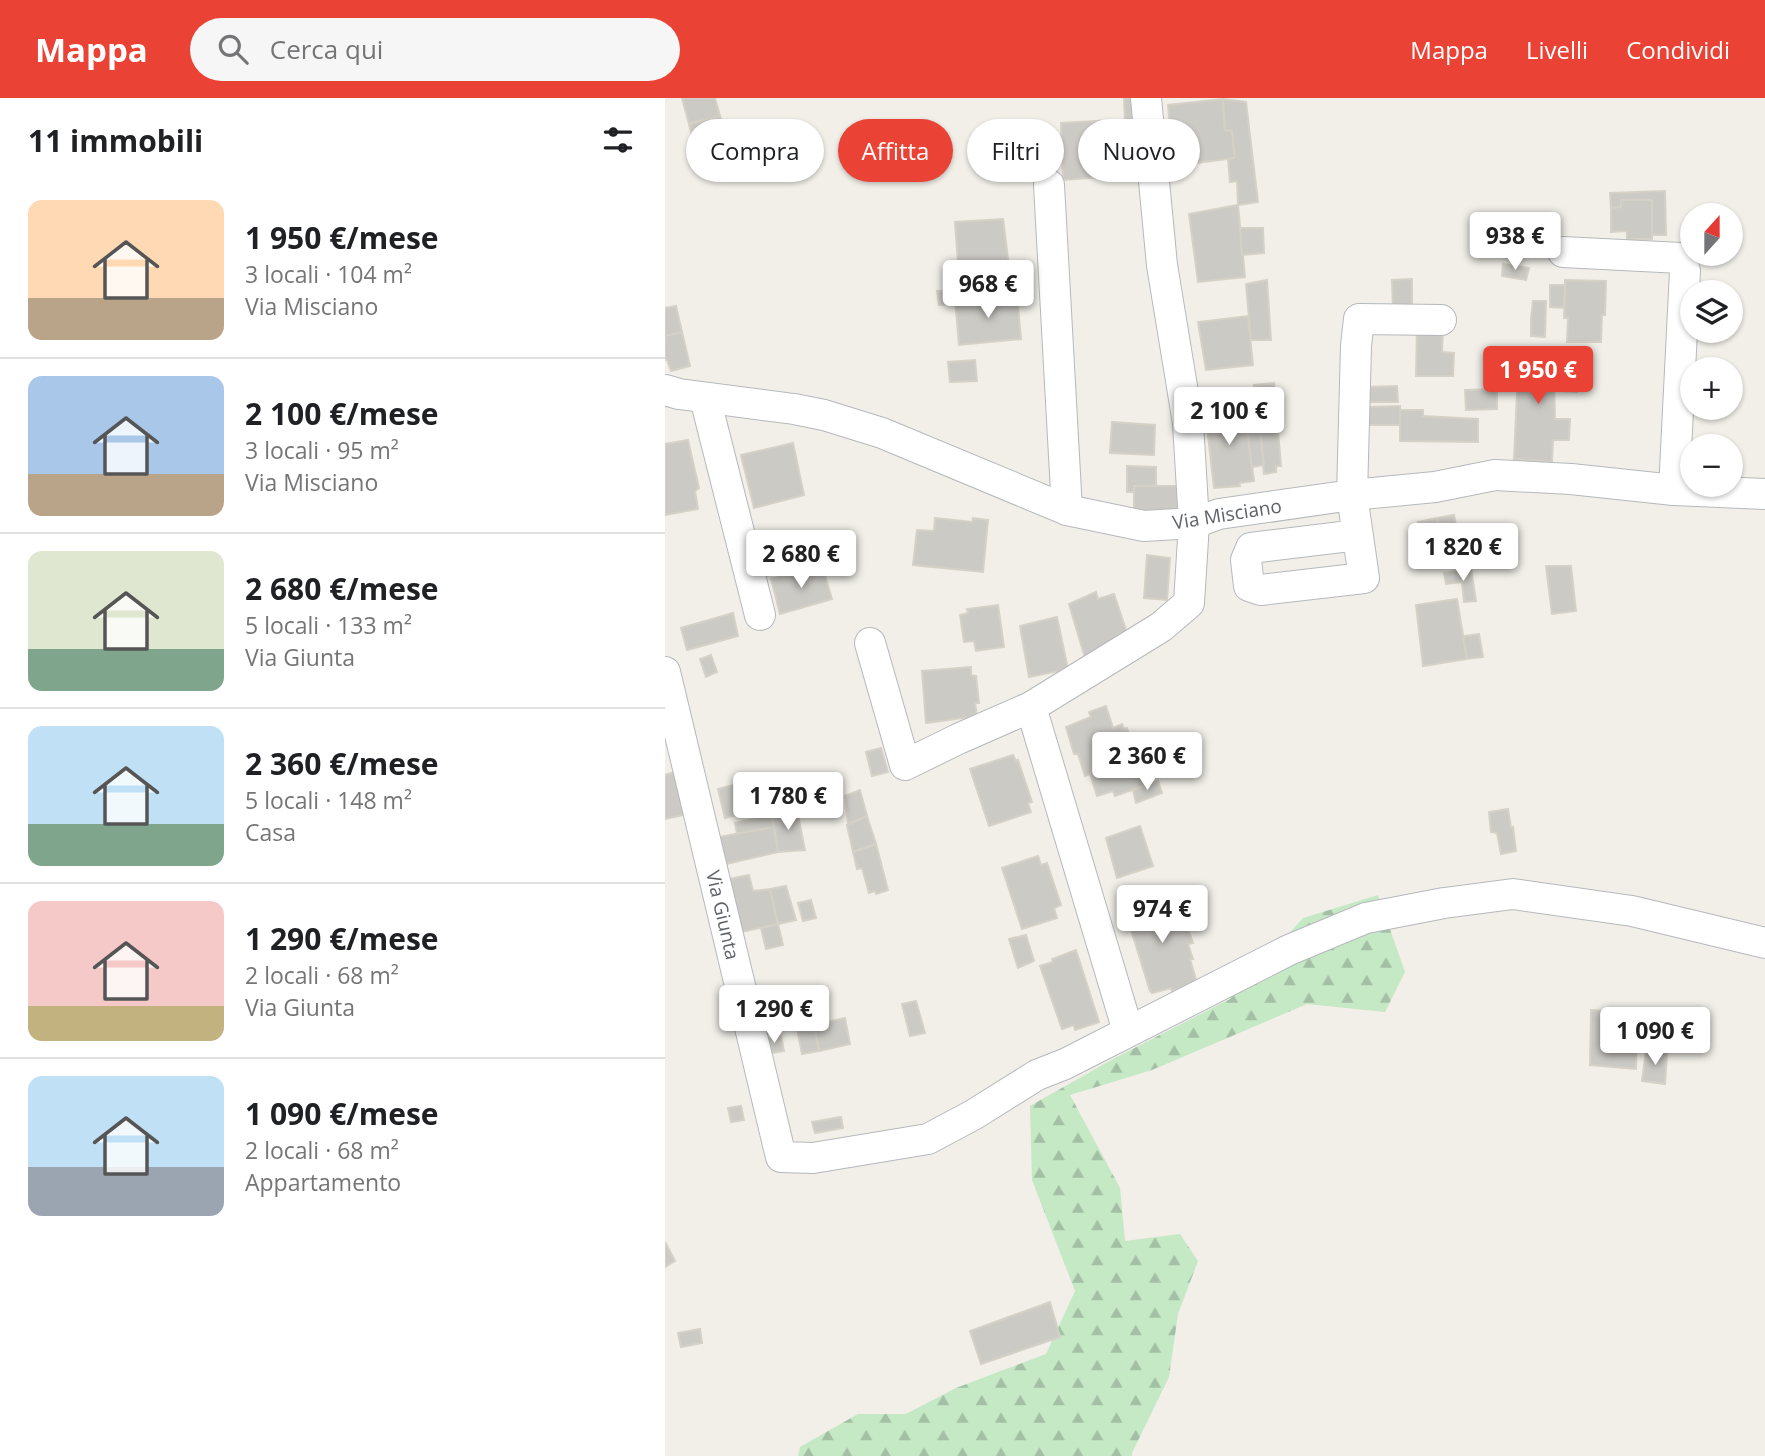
<!DOCTYPE html>
<html lang="it">
<meta charset="utf-8">
<style>
:root{--surface:#fff;--page:#f6f6f6;--text:#202124;--muted:#757577;--line:#e0e0e0;--accent:#ea4335}
body{margin:0;font-family:"Open Sans",sans-serif;background:var(--page);color:var(--text);height:100vh;display:flex;flex-direction:column;font-size:26px;white-space:nowrap}
*{box-sizing:border-box;margin:0}
p{font-size:23px;color:var(--muted)}
.icon{flex:none;width:38px;height:38px;fill:none;stroke:currentColor;stroke-width:2;stroke-linecap:round;stroke-linejoin:round}
.map{position:relative;flex:1;overflow:hidden}
.drawer{display:flex;flex-direction:column;background:var(--surface);width:665px}
.drawer>*{flex:none}
.top-card{position:absolute;left:21px;top:21px;width:665px;height:63px;display:flex;gap:14px}
.needle{width:46px;rotate:21deg}
.tools{position:absolute;left:1015px;top:105px;display:grid;gap:14px}
.tools a{display:grid;place-items:center;width:63px;height:63px;border-radius:50%;background:var(--surface);box-shadow:0 2px 5px #0004;font-size:35px}
.price{position:absolute;translate:-50% -60px;padding:0 16px;border-radius:7px;background:#fff;color:#222;font-size:23px;line-height:46px;filter:drop-shadow(0 2px 4px #0008)}
.price::after{content:'';position:absolute;left:50%;top:42px;width:21px;height:16px;margin-left:-10px;background:inherit;clip-path:polygon(0 0,100% 0,50% 100%)}
.price.on{background:var(--accent);color:#fff}
ul{padding:0;list-style:none}
li{display:flex;align-items:center;gap:21px;height:175px;padding:0 28px}
li+li{border-top:2px solid var(--line)}
li span{display:grid;place-items:center;flex:none;width:196px;height:140px;border-radius:14px;color:#555}
li>.icon{margin-inline-start:auto}
span .icon{width:84px;height:84px;fill:#fffc;stroke-width:1}
li b{font-size:30px}
h2{display:flex;justify-content:space-between;align-items:center;height:84px;padding:0 28px;font-size:30px}
.pill{padding:0 24px;border-radius:32px;background:var(--surface);box-shadow:0 2px 5px #0004;font-size:24px;line-height:63px}
.pill.on{background:var(--accent);color:#fff}
header{display:flex;align-items:center;gap:42px;box-sizing:border-box;height:98px;padding:0 35px;background:var(--accent);color:#fff}
header strong{font-size:33px}
nav{display:flex;gap:38px;margin-inline-start:auto;font-size:24px}
.search{width:490px;height:63px;background:var(--page);display:flex;align-items:center;gap:18px;box-sizing:border-box;padding:0 24px;border-radius:38px;color:var(--muted);font-size:26px}
main{display:flex;flex:1;min-height:0}
.map>svg:first-child{display:block}
</style>
<header>
<strong>Mappa</strong>
<div class="search"><svg class="icon" aria-label="search" viewBox="0 0 24 24"><circle cx="10" cy="10" r="6"/><path d="M15 15l6 6"/></svg>Cerca qui</div>
<nav><a>Mappa</a><a>Livelli</a><a>Condividi</a></nav>
</header>
<main>
<section class="drawer">
<h2>11 immobili<svg class="icon" aria-label="filters" viewBox="0 0 24 24"><path d="M4 7h16M4 17h16"/><circle cx="9" cy="7" r="2"/><circle cx="15" cy="17" r="2"/></svg></h2>
<ul>
<li><span style="background:linear-gradient(#ffd9b3 70%,#b9a48a 0)"><svg class="icon" aria-label="home" viewBox="0 0 24 24"><path d="M3 11l9-7 9 7M6 9v11h12V9"/></svg></span><div><b>1 950 €/mese</b><p>3 locali · 104 m²</p><p>Via Misciano</p></div></li>
<li><span style="background:linear-gradient(#a9c7e8 70%,#b9a48a 0)"><svg class="icon" aria-label="home" viewBox="0 0 24 24"><path d="M3 11l9-7 9 7M6 9v11h12V9"/></svg></span><div><b>2 100 €/mese</b><p>3 locali · 95 m²</p><p>Via Misciano</p></div></li>
<li><span style="background:linear-gradient(#dfe7d0 70%,#7fa58c 0)"><svg class="icon" aria-label="home" viewBox="0 0 24 24"><path d="M3 11l9-7 9 7M6 9v11h12V9"/></svg></span><div><b>2 680 €/mese</b><p>5 locali · 133 m²</p><p>Via Giunta</p></div></li>
<li><span style="background:linear-gradient(#bfe0f5 70%,#7fa58c 0)"><svg class="icon" aria-label="home" viewBox="0 0 24 24"><path d="M3 11l9-7 9 7M6 9v11h12V9"/></svg></span><div><b>2 360 €/mese</b><p>5 locali · 148 m²</p><p>Casa</p></div></li>
<li><span style="background:linear-gradient(#f6c9c9 75%,#c2b280 0)"><svg class="icon" aria-label="home" viewBox="0 0 24 24"><path d="M3 11l9-7 9 7M6 9v11h12V9"/></svg></span><div><b>1 290 €/mese</b><p>2 locali · 68 m²</p><p>Via Giunta</p></div></li>
<li><span style="background:linear-gradient(#bfe0f5 65%,#9aa5b1 0)"><svg class="icon" aria-label="home" viewBox="0 0 24 24"><path d="M3 11l9-7 9 7M6 9v11h12V9"/></svg></span><div><b>1 090 €/mese</b><p>2 locali · 68 m²</p><p>Appartamento</p></div></li>
</ul>
</section>
<div class="map">
<svg width="1100" height="1358" viewBox="0 0 1100 1358">
<defs>
<pattern id="forest-firs" width="22" height="20" patternUnits="userSpaceOnUse" patternTransform="scale(1.75)"><rect width="22" height="20" fill="#c5e8c5"/><path d="M5 1l3.5 6h-7zM16 11l3.5 6h-7z" fill="#a3c0a4"/></pattern>
</defs>
<rect width="100%" height="100%" fill="#f1efe8"/>
<path fill="url(#forest-firs)" d="M713,797l27,77 -20,40 -78,-8 -155,66 -82,25 50,93 5,53 55,-7 18,27 -20,53 -9,63 -37,76v3h-334l2,-9 58,-33h48l50,-26 90,-34 29,-63 -43,-111 -2,-74 83,-47 117,-60 73,-81z"/>
<g fill="#cccac5" stroke="#d6d1c6" stroke-width="2">
<path d="M17,0h33l5,18 -31,8z"/>
<path d="M459,0h21l2,23 -22,2z"/>
<path d="M558,1l2,31 7,1 3,27 -62,8 -5,-61z"/>
<path d="M558,1l23,3 12,100 -20,3 -1,-24 -7,1 -2,-23 7,-1 -3,-27 -7,-1z"/>
<path d="M55,18l9,32 -21,6 -1,-7 -12,3 -6,-26z"/>
<path d="M448,22l4,56 -54,4 -2,-57z"/>
<path d="M1000,93l1,44h-14v-35h-31v7l-10,1 -1,-15z"/>
<path d="M956,102h31v39h-25v-8l-16,1v-24l10,-1z"/>
<path d="M573,107l7,72 -47,5 -9,-68z"/>
<path d="M338,121l7,55 -51,4 -4,-56z"/>
<path d="M575,130h23l1,25 -22,2z"/>
<path d="M838,166l26,4 -3,12 -24,-4z"/>
<path d="M747,181v33l-19,-1 -1,-31z"/>
<path d="M602,182l4,60h-20l-5,-56z"/>
<path d="M900,182l41,1 -1,34h-3l-1,27h-34l1,-24h-4z"/>
<path d="M885,187h15l-1,23 -14,-1z"/>
<path d="M289,192l1,14 -16,1 -2,-14z"/>
<path d="M352,198l4,43 -62,6 -4,-45z"/>
<path d="M868,203h13l-1,36 -14,-1v-17z"/>
<path d="M11,208l6,26 -17,4v-28z"/>
<path d="M583,218l5,49 -47,5 -8,-48z"/>
<path d="M752,229h26l-1,25 12,1 -1,23h-37z"/>
<path d="M17,234l8,34 -19,5 -4,-11h-2v-24z"/>
<path d="M888,251l6,1 2,26 -7,2 1,41h15l-1,21h-16l-1,22 -38,-3 3,-66 -3,-40z"/>
<path d="M310,262l2,21 -27,1 -2,-20z"/>
<path d="M896,284h16v10l-16,-1z"/>
<path d="M609,285l7,83h-5v6l-12,2 -10,-89z"/>
<path d="M732,288l1,16h-31l-1,-15z"/>
<path d="M832,291v20l-31,1 -1,-20z"/>
<path d="M579,307l10,76 -15,2 1,3 -26,2 -9,-79 24,-1z"/>
<path d="M579,307l13,1 7,59 -12,2z"/>
<path d="M735,308v19h-31l-2,-18z"/>
<path d="M735,312h23v6l55,3v23l-78,-1z"/>
<path d="M447,324l43,3 -1,30 -44,-2z"/>
<path d="M23,342l11,48 -4,3 3,18 -33,6v-71z"/>
<path d="M128,345l11,52 -50,13 -13,-53z"/>
<path d="M462,368l29,1v19h-22v6h-7z"/>
<path d="M469,388h45v33l-45,-1z"/>
<path d="M789,417l8,42 -18,3 -7,-42z"/>
<path d="M270,420l37,4 1,-4 15,2 -5,52 -70,-7 4,-35 17,1z"/>
<path d="M772,420l7,42 -18,4 -8,-42z"/>
<path d="M482,457l23,3 -3,42 -23,-2z"/>
<path d="M157,468l10,33 -52,15 -9,-35z"/>
<path d="M881,468h25l5,45 -24,3z"/>
<path d="M806,471l5,32 -12,1 -2,-20 -16,2 -2,-11z"/>
<path d="M431,494l2,7 16,-5 15,45 -44,19 -16,-54z"/>
<path d="M792,501l10,60 -44,7 -7,-61z"/>
<path d="M333,507l6,42 -28,4 -2,-10 -10,1 -4,-27 8,-2 -1,-4z"/>
<path d="M68,515l5,23 -51,14 -6,-22z"/>
<path d="M392,519l11,52 -39,8 -9,-51z"/>
<path d="M814,536l4,23 -16,2 -4,-23z"/>
<path d="M46,557l6,17 -11,5 -6,-18z"/>
<path d="M306,569v8l5,1 3,27h-4l2,13 -51,7 -4,-52z"/>
<path d="M441,608l7,22 9,-4 2,5 3,-1 20,57 -32,11 -2,-5 -16,5 -7,-22 -5,2 -7,-22h-4l-8,-27 25,-10 -2,-5z"/>
<path d="M216,650l7,24 -16,4 -6,-24z"/>
<path d="M348,657l3,6 2,-1 14,42 -4,1 3,9 -42,14 -19,-57z"/>
<path d="M12,673l11,43 -23,5v-44z"/>
<path d="M493,683l4,12 -26,10 -3,-13z"/>
<path d="M76,685l8,29 -24,6 -7,-29z"/>
<path d="M195,692l7,26 -19,8 -3,-28z"/>
<path d="M843,711l3,19 2,-1 3,24 -15,3 -4,-21 -6,-1 -2,-20z"/>
<path d="M132,712l8,40 -27,2 -6,-37z"/>
<path d="M107,717l2,12 -37,7 -2,-11z"/>
<path d="M202,718l9,28 -23,8 -6,-27z"/>
<path d="M475,728l13,40 -36,12 -11,-40z"/>
<path d="M109,729l4,25 -52,12 -7,-27z"/>
<path d="M211,746l12,46 -12,4 -1,-3 -6,2 -7,-25 -5,1 -4,-17z"/>
<path d="M373,758l3,9 6,-2 14,42 -7,3 3,10 -35,11 -20,-61z"/>
<path d="M84,777l4,16 17,-2 8,35 -41,9 -13,-53z"/>
<path d="M121,788l10,34 -18,4 -8,-35z"/>
<path d="M505,798l5,16h3l3,11 5,-1 7,21 -5,1 5,15h-3l7,24 -25,8 -1,-3 -19,5 -1,-3 -1,1 -25,-81z"/>
<path d="M146,802l5,18 -13,3 -5,-18z"/>
<path d="M113,826l5,21 -17,4 -5,-21z"/>
<path d="M361,837l8,26 -16,7 -9,-29z"/>
<path d="M411,852l23,72 -24,8 -1,-5 -12,4 -22,-63 13,-4 -1,-3z"/>
<path d="M251,903l9,32 -15,3 -8,-32z"/>
<path d="M926,912l41,3v20l5,-1 -1,37 -46,-4z"/>
<path d="M180,920l5,26 -31,7 -5,-26z"/>
<path d="M149,927l5,26 -17,3 -5,-25z"/>
<path d="M116,938l3,15 -18,3 -3,-14z"/>
<path d="M981,953l21,2 -2,31 -23,-3z"/>
<path d="M76,1008l3,14 -13,2 -3,-14z"/>
<path d="M176,1019l2,11 -28,5 -3,-11z"/>
<path d="M0,1144l10,19 -10,6z"/>
<path d="M385,1204l10,35 -79,27 -11,-33z"/>
<path d="M35,1231l2,14 -21,4 -3,-14z"/>
</g>
<g fill="none" stroke-linecap="round" stroke-linejoin="round">
<defs>
<g id="minor">
<path d="M384,87l18,325"/>
<path d="M898,154l118,6 4,13 -11,219"/>
<path d="M0,292l14,4 115,15 30,6 58,18 185,77 77,16 50,-3 25,-9 133,-19 83,-8 60,-12 76,4 103,11 91,4"/>
<path d="M40,300l55,217"/>
<path d="M693,437l-107,13 -5,12 3,26 12,4 103,-12 -12,-83 4,-149 3,-27 82,1"/>
<path d="M205,545l35,122 53,-26 73,-32 130,-80 28,-24 5,-80 -6,-100 -26,-158 -16,-167"/>
<path d="M0,574l116,485 32,1 115,-19 45,-24 64,-40 28,-11 224,-114 36,-15 41,-17 78,-15 69,-9 119,17 133,32"/>
<path d="M366,609l97,324"/>
</g>
</defs>
<use href="#minor" stroke="#b5b8bc" stroke-width="32"/>
<use href="#minor" stroke="#fff" stroke-width="30"/>
</g>
<g text-anchor="middle" stroke-width="6" stroke-linejoin="round" paint-order="stroke">
<g font-size="19" fill="#5f6368" stroke="#fff">
<text transform="translate(562 416) rotate(-9)" y="7">Via Misciano</text>
<text transform="translate(58 817) rotate(77)" y="7">Via Giunta</text>
</g>
</g>
</svg>
<div class="tools">
<a><svg class="needle" viewBox="-14 -14 28 28"><path d="M0-13l5 13h-10z" fill="#e53935"/><path d="M0 13l5-13h-10z" fill="#757577"/></svg></a>
<a><svg class="icon" aria-label="layers" viewBox="0 0 24 24"><path d="M12 4l9 5-9 5-9-5zM3 14l9 5 9-5"/></svg></a>
<a>+</a>
<a>−</a>
</div>
<b class="price" style="left:850px;top:174px">938 €</b>
<b class="price" style="left:323px;top:222px">968 €</b>
<b class="price on" style="left:873px;top:308px">1 950 €</b>
<b class="price" style="left:564px;top:349px">2 100 €</b>
<b class="price" style="left:798px;top:485px">1 820 €</b>
<b class="price" style="left:136px;top:492px">2 680 €</b>
<b class="price" style="left:482px;top:694px">2 360 €</b>
<b class="price" style="left:123px;top:734px">1 780 €</b>
<b class="price" style="left:497px;top:847px">974 €</b>
<b class="price" style="left:109px;top:947px">1 290 €</b>
<b class="price" style="left:990px;top:969px">1 090 €</b>
<div class="top-card">
<a class="pill">Compra</a>
<a class="pill on">Affitta</a>
<a class="pill">Filtri</a>
<a class="pill">Nuovo</a>
</div>
</div>
</main>
